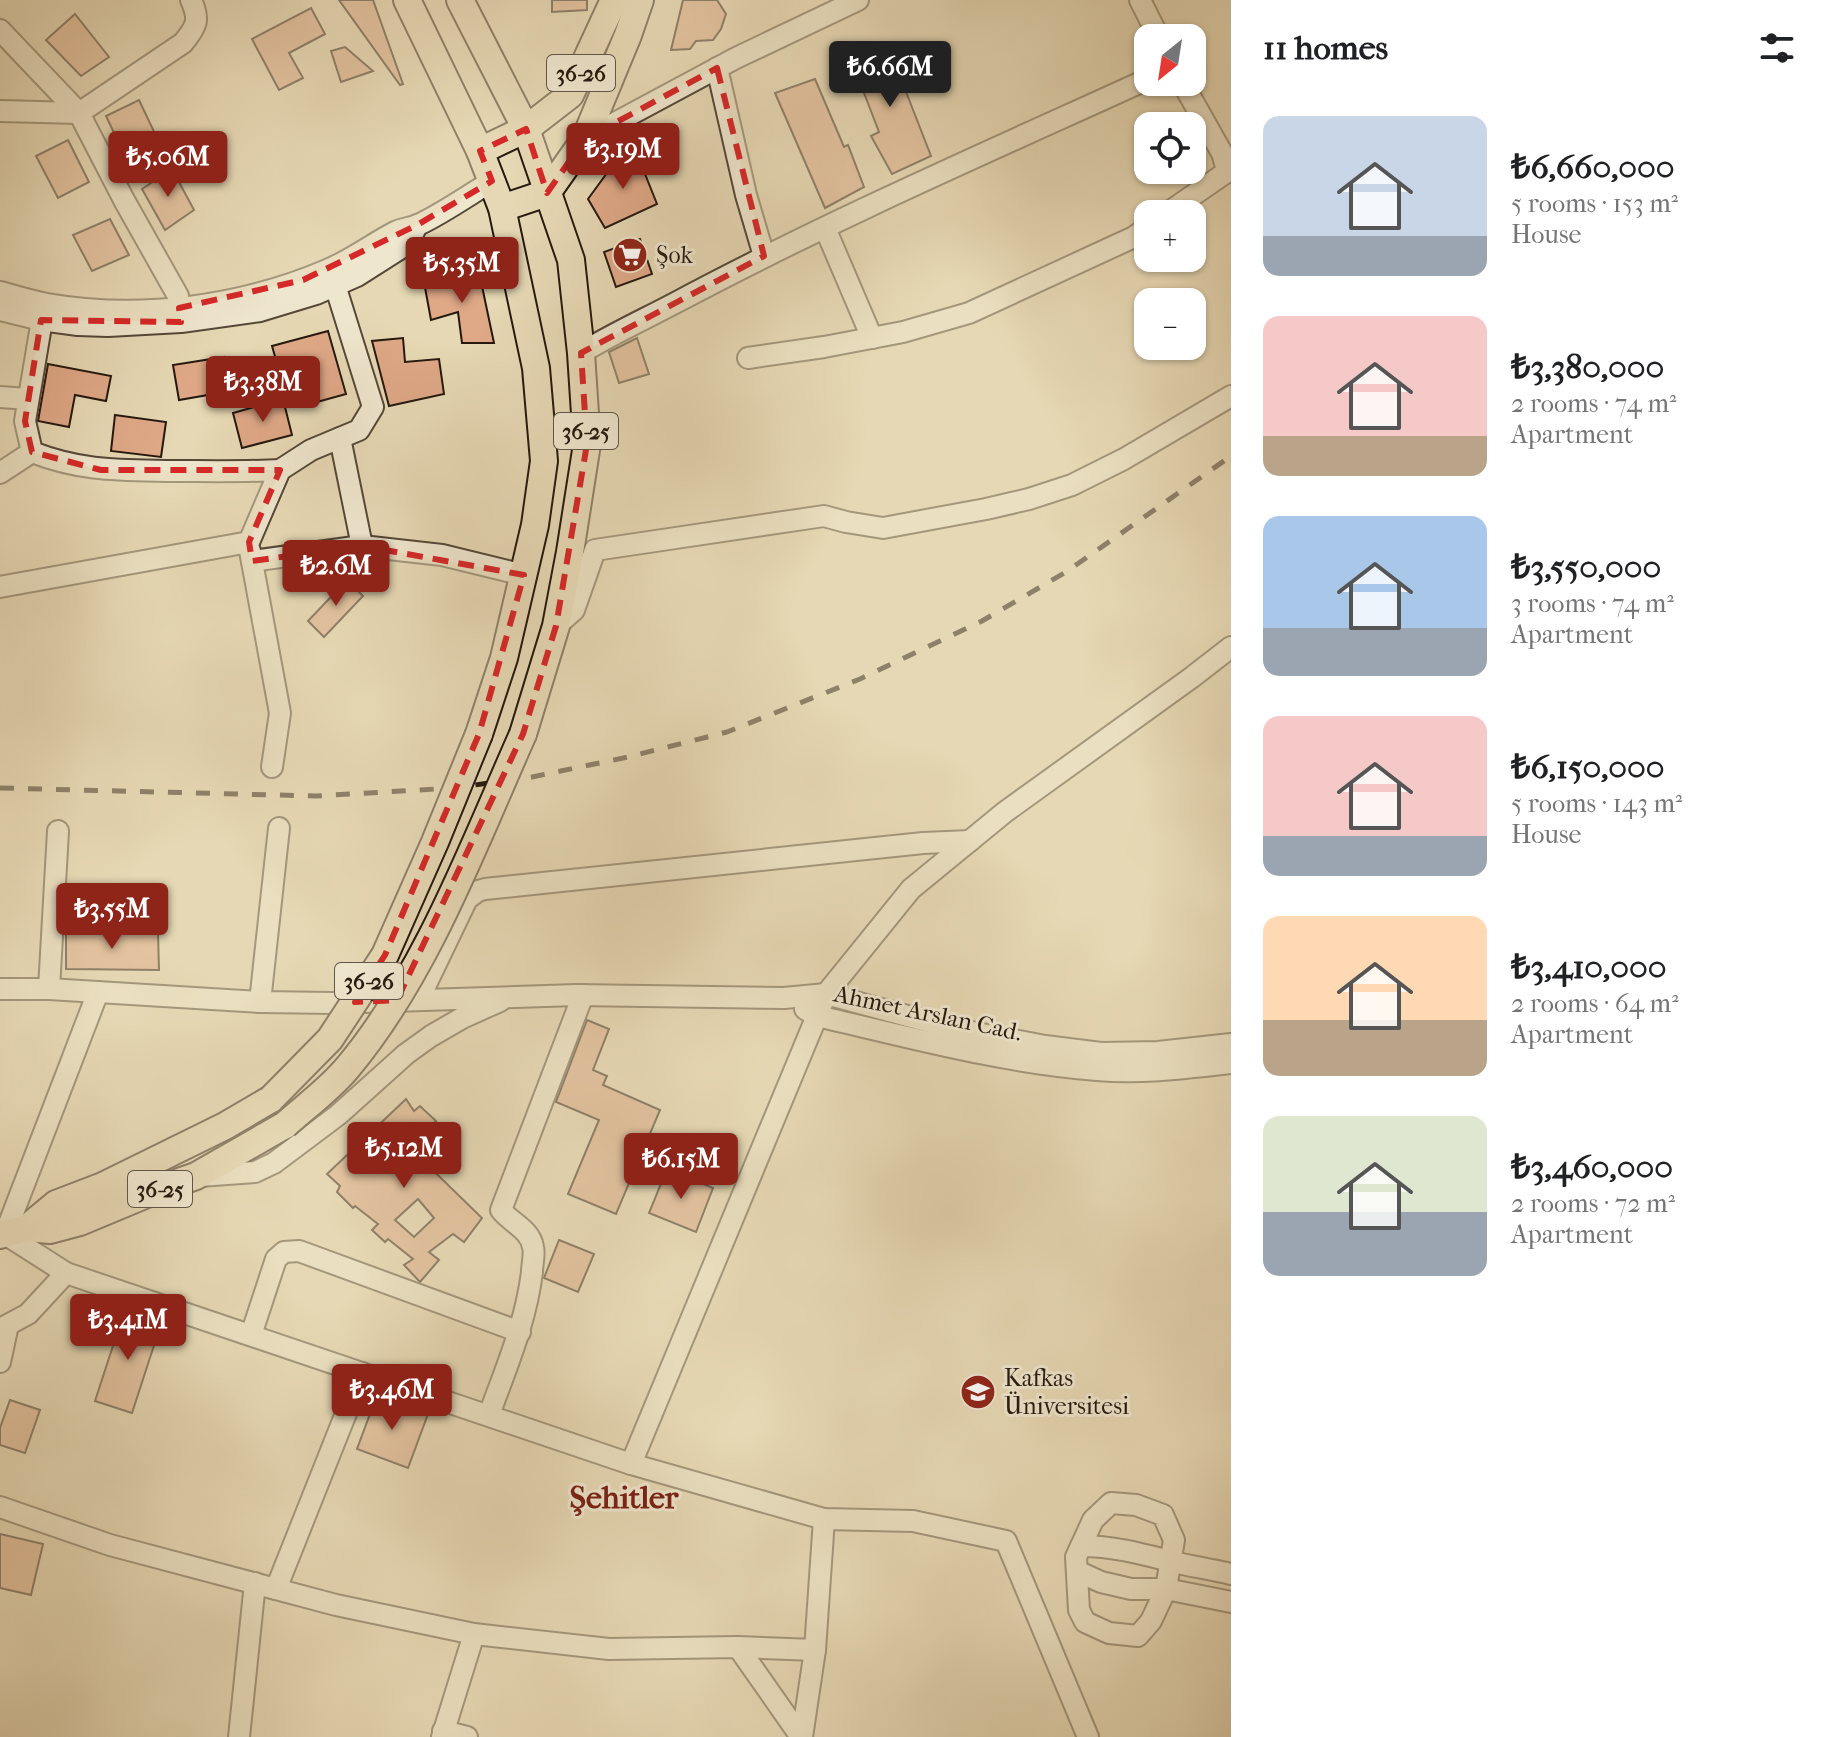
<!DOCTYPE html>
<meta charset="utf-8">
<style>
:root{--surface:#fff;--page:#f2f2f2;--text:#202124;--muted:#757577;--accent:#8f2418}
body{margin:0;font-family:"IM FELL French Canon",serif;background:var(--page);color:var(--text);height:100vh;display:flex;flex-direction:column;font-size:30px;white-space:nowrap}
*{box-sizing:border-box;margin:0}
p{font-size:26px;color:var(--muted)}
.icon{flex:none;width:44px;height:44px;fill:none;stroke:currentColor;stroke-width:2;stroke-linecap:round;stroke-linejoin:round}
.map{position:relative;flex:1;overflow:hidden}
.sheet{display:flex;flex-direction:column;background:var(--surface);width:600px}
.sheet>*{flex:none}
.needle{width:52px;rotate:210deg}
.buttons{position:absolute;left:1134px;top:24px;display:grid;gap:16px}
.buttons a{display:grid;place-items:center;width:72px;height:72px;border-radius:16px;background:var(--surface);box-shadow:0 2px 6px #0004;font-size:40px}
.price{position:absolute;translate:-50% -68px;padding:0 18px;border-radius:8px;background:var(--accent);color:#fff;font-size:26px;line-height:52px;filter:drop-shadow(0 2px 4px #0008)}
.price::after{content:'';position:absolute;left:50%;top:48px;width:24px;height:18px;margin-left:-12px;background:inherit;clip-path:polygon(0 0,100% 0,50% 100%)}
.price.on{background:#222;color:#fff}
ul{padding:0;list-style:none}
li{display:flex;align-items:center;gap:24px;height:200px;padding:0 32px}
li span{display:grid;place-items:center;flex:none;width:224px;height:160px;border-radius:16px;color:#555}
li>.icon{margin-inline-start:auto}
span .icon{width:96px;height:96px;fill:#fffc;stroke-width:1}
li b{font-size:34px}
h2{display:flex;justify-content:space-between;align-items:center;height:96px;padding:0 32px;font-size:34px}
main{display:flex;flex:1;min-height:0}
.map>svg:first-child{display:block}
</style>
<main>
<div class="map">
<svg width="1231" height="1737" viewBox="0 0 1231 1737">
<rect width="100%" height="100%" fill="#e6d8b4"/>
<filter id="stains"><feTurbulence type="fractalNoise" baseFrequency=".0025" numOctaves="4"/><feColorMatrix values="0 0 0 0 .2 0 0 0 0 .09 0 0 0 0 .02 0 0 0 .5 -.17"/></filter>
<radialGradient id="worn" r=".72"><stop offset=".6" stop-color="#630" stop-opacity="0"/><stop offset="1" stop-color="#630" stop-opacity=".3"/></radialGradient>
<g fill="#dfa887" stroke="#25180e" stroke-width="2" fill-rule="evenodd">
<path d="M339,0h34l30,84 -3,1z"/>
<path d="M552,0h35v10l-35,2z"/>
<path d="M683,0h34l9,14 -5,15 -8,11 -17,1 -6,8 -19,1z"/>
<path d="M311,8l14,26 -36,19 14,25 -24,12 -27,-51z"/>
<path d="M75,14l34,43 -28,19 -35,-36z"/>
<path d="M887,43l44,113 -39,18 -21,-38 8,-4 -30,-78z"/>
<path d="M345,47l28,24 -32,11 -10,-31z"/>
<path d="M815,79l29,68 4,-2 16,42 -39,21 -50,-115z"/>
<path d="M139,100l19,40 -33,16 -19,-40z"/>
<path d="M68,140l21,42 -31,16 -22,-42z"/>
<path d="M635,149l22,55 -52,24 -17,-29 30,-41z"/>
<path d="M172,169l22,41 -29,20 -23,-41z"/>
<path d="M110,219l19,36 -37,16 -19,-36z"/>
<path d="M640,239l12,35 -36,13 -12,-35z"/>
<path d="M479,272l15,71h-32l-4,-31 -27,8 -7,-38z"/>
<path d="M328,331l18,63 -29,8 -8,-29 -27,8 -10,-35z"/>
<path d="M403,338l2,24 34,-3 5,35 -55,12 -17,-65z"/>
<path d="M637,338l12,36 -30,9 -10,-31z"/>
<path d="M224,357l7,34 -52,9 -6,-35z"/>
<path d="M48,364l63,12 -5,25 -31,-6 -6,32 -31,-6z"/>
<path d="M283,399l9,36 -50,13 -9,-35z"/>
<path d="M115,415l51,7 -5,35 -50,-6z"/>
<path d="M347,580l16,16 -39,41 -16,-16z"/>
<path d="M66,932l92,1 1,37 -93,-1z"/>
<path d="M587,1020l22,9 -16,41 14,6 -4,9 57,25 -44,104 -48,-20 31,-74 -43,-18z"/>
<path d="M406,1099l8,12 6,-5 16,15 -27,26 73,71 -18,24 -11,-8 -24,18 10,8 -19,22 -16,-17 9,-6 -25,-20 -3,3 -13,-12 6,-6 -23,-18 -2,2 -16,-16 3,-6 -13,-12zM418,1199l16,19 -20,19 -19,-17z"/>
<path d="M667,1169l46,19 -17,44 -47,-19z"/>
<path d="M559,1240l35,14 -16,38 -34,-14z"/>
<path d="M124,1312l37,12 -29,89 -37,-12z"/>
<path d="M377,1395l51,19 -20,54 -51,-19z"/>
<path d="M10,1400l30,10 -15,43 -25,-8v-17z"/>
<path d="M0,1534l43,10 -12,51 -31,-7z"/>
</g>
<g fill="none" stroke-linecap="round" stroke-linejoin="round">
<defs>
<g id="minor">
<path d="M1140,0l19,38"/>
<path d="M0,30l79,83 45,87 54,96 3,25"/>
<path d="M717,68l29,127 18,61"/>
<path d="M1182,82l40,71 5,17"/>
<path d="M0,111l79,2 104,-70c14,-17 17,-23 8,-43"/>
<path d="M585,139l151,-81 122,-58"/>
<path d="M1166,214l65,-45"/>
<path d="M825,228l47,110"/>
<path d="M0,292c16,4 31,9 47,12 93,16 193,3 280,-34 24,-10 45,-26 68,-38 8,-4 16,-4 23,-7 24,-11 51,-30 74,-44"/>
<path d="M44,308l-19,113 7,31c49,19 85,18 136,19 37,0 75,1 112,-1"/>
<path d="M0,310l41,10 37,5 30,1 73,-4 79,-11 56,-17 41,-18 52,-33 8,-18"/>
<path d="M581,353c31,-19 64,-34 96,-51 154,-82 313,-151 471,-223"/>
<path d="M748,358l76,-11 79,-15 66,-19 165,-76 14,-10"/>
<path d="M0,397l28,2"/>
<path d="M340,438l22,108"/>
<path d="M0,473l32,-21"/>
<path d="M250,551l30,162 -8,54"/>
<path d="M252,561l110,-15 80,9 82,20"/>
<path d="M0,587l249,-45 31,-72 31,-20 48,-20 14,-23 -43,-138"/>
<path d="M556,626l18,-16 21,-60 229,-34 22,6 37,6 103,-19 43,-10 43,-14 52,-26 107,-63"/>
<path d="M0,989h49l211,13 72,1 244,-8 208,3 42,-4 130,35 89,17 56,7 57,-1 73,-8"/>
<path d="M49,989l9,-158"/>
<path d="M98,992l-93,242 61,39 565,191 193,55 89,2 93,20 82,196"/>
<path d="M419,999l48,-100 11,-8 7,-2 438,-46 47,-2"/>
<path d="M260,1002l19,-174"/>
<path d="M805,1009l12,7c92,21 186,47 280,54 44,4 90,-2 134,-7"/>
<path d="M200,1176l55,-4 19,-9 64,-48 68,-61 25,-18 31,-18 38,-17"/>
<path d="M0,1329l28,-15 38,-41"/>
<path d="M251,1335l25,-76 8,-7 15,-1 221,81"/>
<path d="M0,1362l8,-37"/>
<path d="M489,1415c17,-47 37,-93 43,-143 0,-8 3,-18 1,-25 -3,-18 -22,-24 -32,-37l82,-215"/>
<path d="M631,1464l195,-470 85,-105 94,-77 186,-134 40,-31"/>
<path d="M1111,1503l25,2 27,10 11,25 -8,49 -15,32 -13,15 -29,-3 -24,-11 -6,-12 -3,-53 17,-37z"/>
<path d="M0,1507l110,38 226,60 138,29 135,15 129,-2 77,3 9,-131"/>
<path d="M1081,1546c31,0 58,7 88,15 20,5 41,8 62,13"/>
<path d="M1077,1571l24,11 30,7h35l65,13"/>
<path d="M276,1589l86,-216"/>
<path d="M738,1647l63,90"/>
<path d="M443,1731l24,6"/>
<path d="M239,1737l16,-154"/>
<path d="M442,1737l32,-103"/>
<path d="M802,1737l13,-87"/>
</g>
<g id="major">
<path d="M407,0l73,151 22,57 34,160 8,93 -9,64 -31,133 -25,76"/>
<path d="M460,0l66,129 45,131 10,93 6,91 -17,108 -14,74 -33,108"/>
<path d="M480,151l46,-22 44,-34 44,-95"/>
<path d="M502,208l45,-15 38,-54 43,-104 12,-35"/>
<path d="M27,1228l29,-24 47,-18 122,-60 46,-27"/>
<path d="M0,1235l27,-7 23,2 30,-8 79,-33 37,-13 89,-51"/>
</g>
</defs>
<use href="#minor" stroke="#554838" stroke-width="24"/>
<use href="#major" stroke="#25180e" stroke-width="30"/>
<use href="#minor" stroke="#efe6ce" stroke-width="20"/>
<use href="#major" stroke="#e6d8b4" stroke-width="26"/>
<path stroke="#25180e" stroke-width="5" stroke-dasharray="14 14" stroke-linecap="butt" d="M0,788l316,8 137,-8 79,-11 96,-20 99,-25 133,-53 122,-58 84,-49 165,-116"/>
<defs>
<g id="major-bridge">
<path d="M271,1099l59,-60 55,-84 50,-113 44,-108"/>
<path d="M285,1125c20,-18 46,-37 63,-58 78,-93 126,-223 175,-333"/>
</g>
</defs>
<use href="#major-bridge" stroke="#25180e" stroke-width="30" stroke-linecap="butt"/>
<use href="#major-bridge" stroke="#e6d8b4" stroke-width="26"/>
</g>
<path d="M0 0H1231V1737H0ZM717,68l47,188 -183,97 6,91 -31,182 -33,108 -126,266 -42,2 30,-47 94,-221 45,-159 -162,-29 -110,15 -3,-19 31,-72h-179l-69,-18 -7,-31 16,-101 140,2 -2,-14 124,-28 114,-55 75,-44 -12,-30 46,-22 21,64 38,-54z" fill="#e6d8b4" fill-opacity=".55" fill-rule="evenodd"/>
<path fill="none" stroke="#d62828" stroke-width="6" stroke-dasharray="16 10" stroke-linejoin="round" d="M717,68l47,188 -183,97 6,91 -31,182 -33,108 -126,266 -42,2 30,-47 94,-221 45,-159 -162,-29 -110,15 -3,-19 31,-72h-179l-69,-18 -7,-31 16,-101 140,2 -2,-14 124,-28 114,-55 75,-44 -12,-30 46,-22 21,64 38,-54z"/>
<defs>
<symbol id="supermarket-disc" viewBox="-11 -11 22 22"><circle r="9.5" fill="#8f2418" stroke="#efe6ce"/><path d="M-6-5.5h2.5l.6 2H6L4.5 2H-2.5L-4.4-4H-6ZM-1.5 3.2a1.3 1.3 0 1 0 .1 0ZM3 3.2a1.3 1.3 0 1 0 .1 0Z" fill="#fff"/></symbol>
<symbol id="university-disc" viewBox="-11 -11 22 22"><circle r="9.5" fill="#8f2418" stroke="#efe6ce"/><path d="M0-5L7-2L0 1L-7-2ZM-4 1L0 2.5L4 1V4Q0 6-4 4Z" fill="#fff"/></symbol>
</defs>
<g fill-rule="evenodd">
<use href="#supermarket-disc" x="610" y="235" width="40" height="40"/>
<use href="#university-disc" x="958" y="1372" width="40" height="40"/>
</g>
<g text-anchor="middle" stroke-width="6" stroke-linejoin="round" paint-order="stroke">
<g fill="#efe6ce" stroke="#625648" stroke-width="2">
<rect x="547" y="55" width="68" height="36" rx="6"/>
<rect x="554" y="413" width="64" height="36" rx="6"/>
<rect x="335" y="963" width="68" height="36" rx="6"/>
<rect x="128" y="1171" width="64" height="36" rx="6"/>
</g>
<g font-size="22" font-weight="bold" fill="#25180e">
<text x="581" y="81">36-26</text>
<text x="586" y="439">36-25</text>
<text x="369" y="989">36-26</text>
<text x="160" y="1197">36-25</text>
</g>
<g font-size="24" fill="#25180e" stroke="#efe6ce" text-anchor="start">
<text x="656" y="263">Şok</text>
<text x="1004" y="1386">Kafkas<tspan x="1004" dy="28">Üniversitesi</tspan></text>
</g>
<g font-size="24" fill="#25180e" stroke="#efe6ce">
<text transform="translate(928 1013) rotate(12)" y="8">Ahmet Arslan Cad.</text>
</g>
<g font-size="32" font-weight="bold" fill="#7a1f14" stroke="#efe6ce">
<text x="624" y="1508">Şehitler</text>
</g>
</g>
<rect width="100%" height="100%" filter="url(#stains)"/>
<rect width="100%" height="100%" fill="url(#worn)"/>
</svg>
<div class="buttons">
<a><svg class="needle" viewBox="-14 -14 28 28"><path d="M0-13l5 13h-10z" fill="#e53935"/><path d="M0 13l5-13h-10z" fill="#757577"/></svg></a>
<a><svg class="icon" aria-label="locate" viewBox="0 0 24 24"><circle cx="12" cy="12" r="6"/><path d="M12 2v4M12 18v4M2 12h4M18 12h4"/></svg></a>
<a>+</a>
<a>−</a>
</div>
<b class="price on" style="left:890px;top:109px">₺6.66M</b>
<b class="price" style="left:623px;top:191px">₺3.19M</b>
<b class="price" style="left:168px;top:199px">₺5.06M</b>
<b class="price" style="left:462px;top:305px">₺5.35M</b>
<b class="price" style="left:263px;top:424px">₺3.38M</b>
<b class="price" style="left:336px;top:608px">₺2.6M</b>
<b class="price" style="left:112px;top:951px">₺3.55M</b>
<b class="price" style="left:404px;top:1190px">₺5.12M</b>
<b class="price" style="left:681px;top:1201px">₺6.15M</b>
<b class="price" style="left:128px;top:1362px">₺3.41M</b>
<b class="price" style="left:392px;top:1432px">₺3.46M</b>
</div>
<section class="sheet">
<h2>11 homes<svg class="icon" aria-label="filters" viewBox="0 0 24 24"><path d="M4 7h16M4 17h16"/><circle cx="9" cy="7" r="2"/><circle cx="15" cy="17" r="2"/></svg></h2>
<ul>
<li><span style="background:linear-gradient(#c9d6e8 75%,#9aa5b1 0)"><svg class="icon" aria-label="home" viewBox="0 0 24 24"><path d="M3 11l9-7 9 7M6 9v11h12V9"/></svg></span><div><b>₺6,660,000</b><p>5 rooms · 153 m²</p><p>House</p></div></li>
<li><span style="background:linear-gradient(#f6c9c9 75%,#b9a48a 0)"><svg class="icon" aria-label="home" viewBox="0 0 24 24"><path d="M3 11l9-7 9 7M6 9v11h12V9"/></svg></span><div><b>₺3,380,000</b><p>2 rooms · 74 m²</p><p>Apartment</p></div></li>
<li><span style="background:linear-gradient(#a9c7e8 70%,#9aa5b1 0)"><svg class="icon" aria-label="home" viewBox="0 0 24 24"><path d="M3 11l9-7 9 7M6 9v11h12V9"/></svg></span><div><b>₺3,550,000</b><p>3 rooms · 74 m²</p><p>Apartment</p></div></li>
<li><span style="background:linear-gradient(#f6c9c9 75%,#9aa5b1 0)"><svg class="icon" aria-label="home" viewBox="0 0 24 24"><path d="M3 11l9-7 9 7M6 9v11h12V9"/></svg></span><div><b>₺6,150,000</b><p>5 rooms · 143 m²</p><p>House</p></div></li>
<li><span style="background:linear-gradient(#ffd9b3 65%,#b9a48a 0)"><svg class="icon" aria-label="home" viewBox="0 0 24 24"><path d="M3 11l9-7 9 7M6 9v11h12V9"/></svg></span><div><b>₺3,410,000</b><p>2 rooms · 64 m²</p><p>Apartment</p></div></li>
<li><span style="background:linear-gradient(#dfe7d0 60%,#9aa5b1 0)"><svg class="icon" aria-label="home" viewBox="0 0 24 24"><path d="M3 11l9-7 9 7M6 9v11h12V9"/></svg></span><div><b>₺3,460,000</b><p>2 rooms · 72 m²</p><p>Apartment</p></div></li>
</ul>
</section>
</main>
